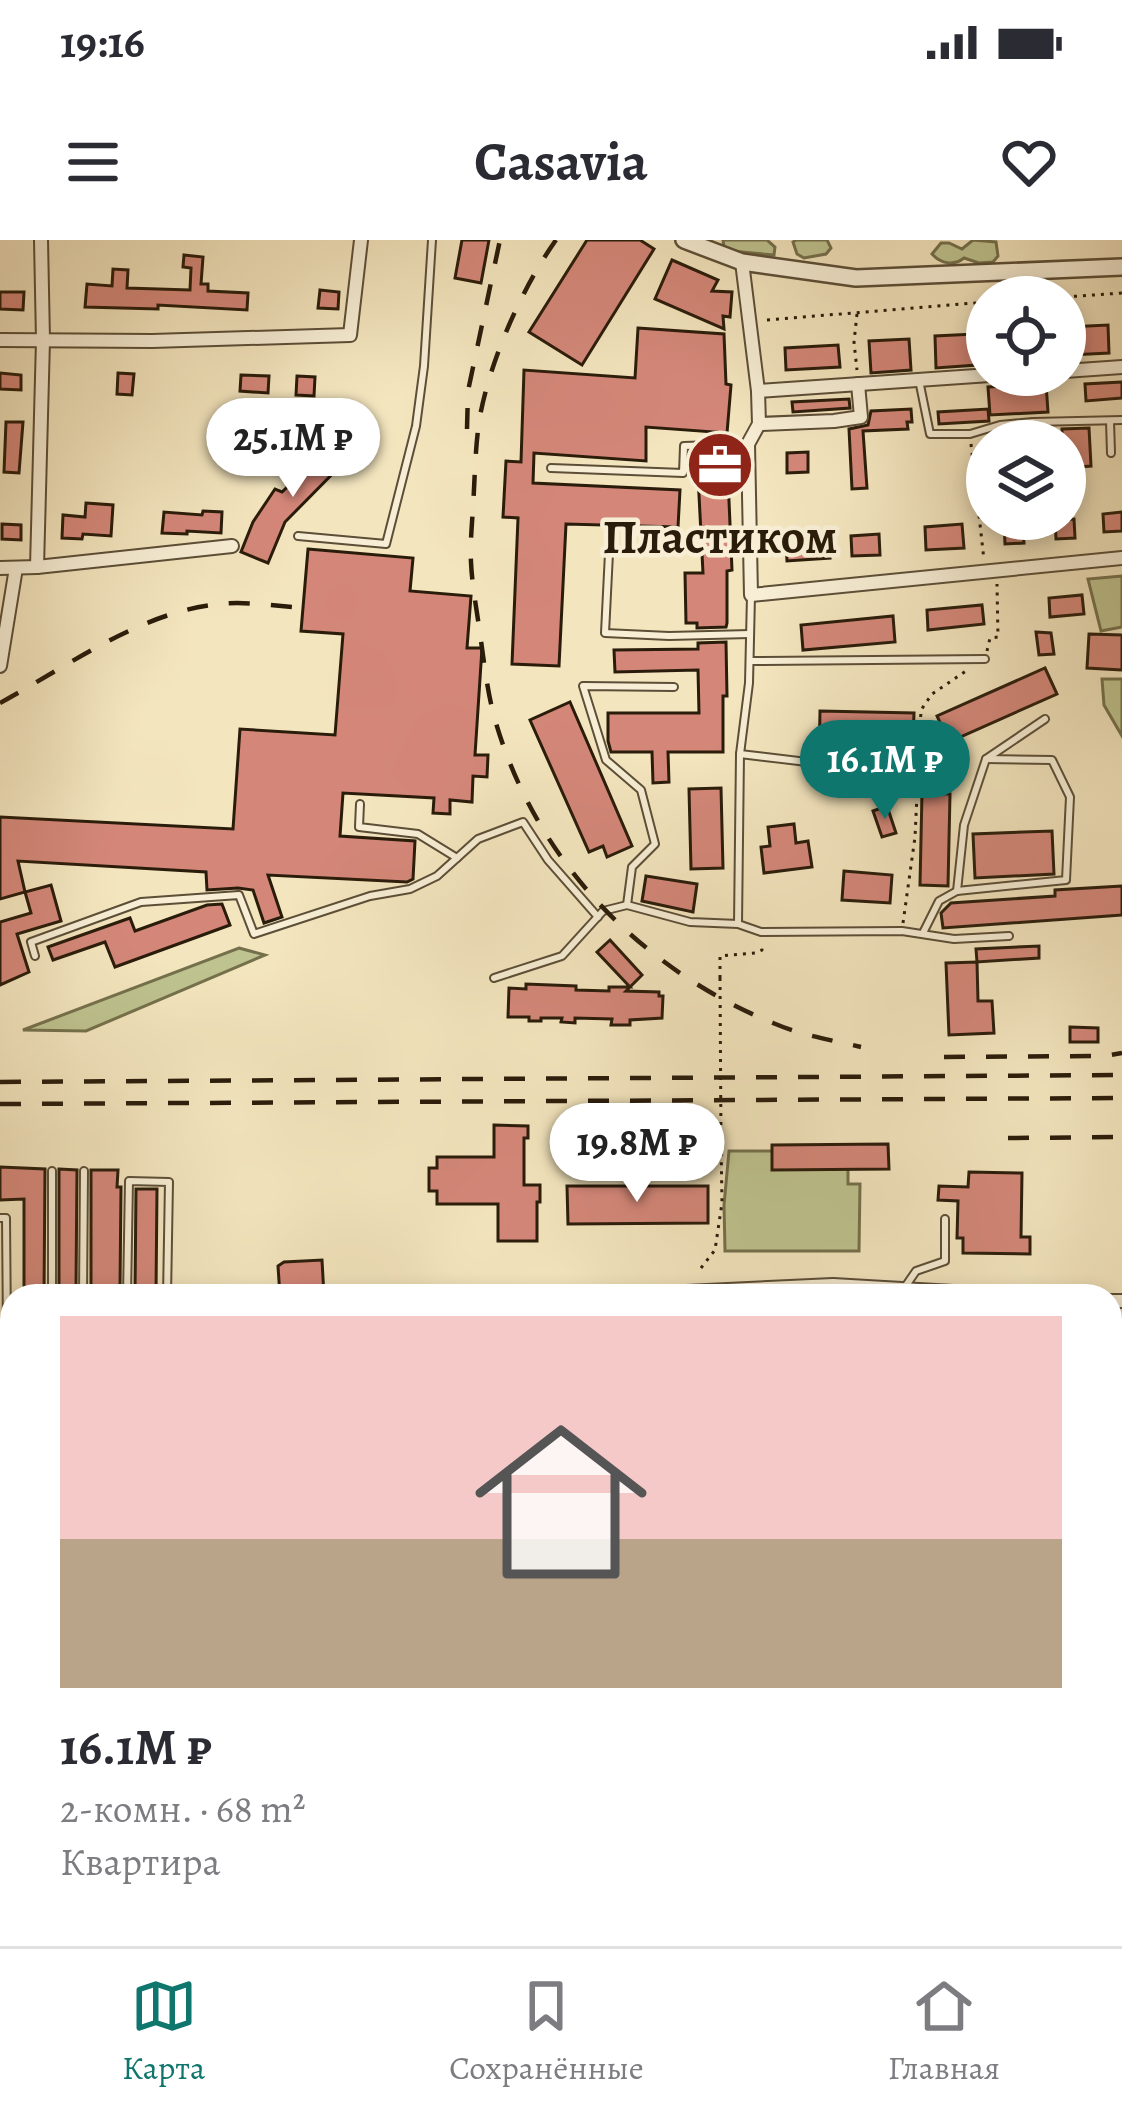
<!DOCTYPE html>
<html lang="ru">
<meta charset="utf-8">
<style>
:root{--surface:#fff;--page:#f7f7f7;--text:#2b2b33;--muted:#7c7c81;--line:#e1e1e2;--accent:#0f766e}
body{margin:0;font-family:Alegreya,serif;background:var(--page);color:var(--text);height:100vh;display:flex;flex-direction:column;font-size:45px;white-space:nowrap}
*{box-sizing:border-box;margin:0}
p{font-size:39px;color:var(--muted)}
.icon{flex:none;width:66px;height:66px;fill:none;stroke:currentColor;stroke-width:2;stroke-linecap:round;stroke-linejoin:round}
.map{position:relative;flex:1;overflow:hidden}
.details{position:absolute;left:0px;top:1044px;width:1122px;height:663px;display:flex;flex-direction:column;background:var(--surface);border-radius:36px 36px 0 0;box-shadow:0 6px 18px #0003}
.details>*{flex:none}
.buttons{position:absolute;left:966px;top:36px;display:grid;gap:24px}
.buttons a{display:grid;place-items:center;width:120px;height:120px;border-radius:50%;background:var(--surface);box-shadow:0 6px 18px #0003;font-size:60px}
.price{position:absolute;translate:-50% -102px;padding:0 27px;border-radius:42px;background:#fff;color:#222;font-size:39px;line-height:78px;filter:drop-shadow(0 3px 6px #0008)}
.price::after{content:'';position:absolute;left:50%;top:72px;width:36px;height:27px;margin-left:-18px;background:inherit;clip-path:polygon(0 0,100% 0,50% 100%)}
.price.selected{background:var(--accent);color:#fff}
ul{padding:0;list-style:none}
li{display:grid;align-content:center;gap:24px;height:636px;padding:0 60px}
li+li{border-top:3px solid var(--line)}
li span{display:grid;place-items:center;height:372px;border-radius:0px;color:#555}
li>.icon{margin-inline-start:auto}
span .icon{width:216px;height:216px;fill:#fffc;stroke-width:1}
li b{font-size:51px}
.status{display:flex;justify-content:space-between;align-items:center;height:84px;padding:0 60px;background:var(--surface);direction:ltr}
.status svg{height:33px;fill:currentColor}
header{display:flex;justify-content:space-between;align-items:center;height:156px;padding:0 60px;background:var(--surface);font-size:54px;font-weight:600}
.tab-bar{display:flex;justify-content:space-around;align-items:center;height:168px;border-top:3px solid var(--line);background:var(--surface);font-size:33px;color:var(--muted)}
.tab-bar a{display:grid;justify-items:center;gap:6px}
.tab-bar .selected{color:var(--accent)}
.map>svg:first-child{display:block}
</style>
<div class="status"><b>19:16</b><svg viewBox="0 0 49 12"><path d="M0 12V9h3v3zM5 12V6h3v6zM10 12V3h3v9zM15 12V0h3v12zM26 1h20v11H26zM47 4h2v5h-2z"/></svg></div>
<header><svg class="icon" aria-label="menu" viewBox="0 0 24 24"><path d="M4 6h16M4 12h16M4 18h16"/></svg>Casavia<svg class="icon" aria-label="heart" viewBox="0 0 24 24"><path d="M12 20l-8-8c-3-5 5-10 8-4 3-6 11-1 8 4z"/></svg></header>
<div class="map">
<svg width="1122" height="1706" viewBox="0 0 1122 1706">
<rect width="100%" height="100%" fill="#f3e5be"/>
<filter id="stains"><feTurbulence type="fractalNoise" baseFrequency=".00167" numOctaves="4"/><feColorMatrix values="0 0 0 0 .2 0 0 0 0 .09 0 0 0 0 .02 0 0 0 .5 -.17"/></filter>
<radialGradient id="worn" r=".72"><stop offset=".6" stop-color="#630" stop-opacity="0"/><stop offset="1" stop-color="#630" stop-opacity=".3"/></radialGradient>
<g fill="#bec38f" stroke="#74704c" stroke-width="3">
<path d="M723,0h44l8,7 -1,8 -43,-4 -7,-4z"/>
<path d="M796,0h31l4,8 -5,6 -22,4 -7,-4 -4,-12z"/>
<path d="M973,0l23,2 2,14 -5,6 -14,1 -15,-5c-10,8 -23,6 -32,-4l9,-11h8l13,6z"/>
<path d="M1122,336v51l-21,4 -13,-52z"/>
<path d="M1102,439h20v57l-18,-31z"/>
<path d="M239,708l26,7 -179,76 -63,-1z"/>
<path d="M729,911h43l76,18v15h12l-1,67h-134l-1,-46z"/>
<rect x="1110" y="1430" width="12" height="46"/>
<path d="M0,1636h12v59h15v11h-27z"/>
<path d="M518,1695h179l-1,11h-172z"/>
</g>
<g fill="#d48779" stroke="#2a1c0a" stroke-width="3">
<path d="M462,0h27l-8,43 -26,-5z"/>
<path d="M587,0h53l14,9 -72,116 -53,-33z"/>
<path d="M184,15l19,2 -2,27h7v7l40,2 -1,17 -89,-5v4l-73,-2 2,-23 25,2 1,-17 15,1 -1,18 63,2 1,-22 -8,-1z"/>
<path d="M672,20l46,20 -6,11 20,1 -2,25 -7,-1 1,13 -69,-30z"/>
<path d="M320,50l19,2 -1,17 -20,-1z"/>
<path d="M0,52h24l-1,18 -23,-1z"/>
<path d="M1108,85l1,28 -39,2 -2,-28z"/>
<path d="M638,88l86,6 2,50 5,1 -4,48 -81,-6v34l-112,-8 -1,30 147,7 -2,37 -112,-3 -7,142 -47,-2 6,-146 -15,-1 3,-56 15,1 3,-92 111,8z"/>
<path d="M975,94l2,31 -41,3 -1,-32z"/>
<path d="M909,99l2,31 -40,3 -2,-32z"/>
<path d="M838,105l2,22 -54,3 -1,-22z"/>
<path d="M0,133l21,2v15l-21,-1z"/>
<path d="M118,133l16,1 -2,21 -15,-1z"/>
<path d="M241,135l28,1 -1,17 -28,-2z"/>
<path d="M297,136l18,1 -1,19 -18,-1z"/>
<path d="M1122,142v16l-36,3 -1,-17z"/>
<path d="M1046,144l2,28 -58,3 -2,-28z"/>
<path d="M849,159l1,9 -57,4 -1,-10z"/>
<path d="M911,169l1,13h-5l1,7 -45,2 4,57 -15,1 -3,-60 19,-4 3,-14z"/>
<path d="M988,169l1,12 -50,3 -1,-12z"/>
<path d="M6,182h17l-4,51 -15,-1z"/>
<path d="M1089,188l2,38 -26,2v-27h-3v-12z"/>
<path d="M342,194l15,15 -72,73 -17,41 -27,-11 12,-30 22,-33 7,3z"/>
<path d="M808,212v20l-21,1v-20z"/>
<path d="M727,215l5,115 -5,1v52l-1,4 -29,1v-5h-11l-1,-50h18l-6,-117z"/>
<path d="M86,263l27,2 -2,31 -28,-2 -1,5 -20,-1 1,-23 22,2z"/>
<path d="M203,271l19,1 -1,21 -34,-2v3l-25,-1 2,-21 38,3z"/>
<path d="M1122,272v19l-18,1 -1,-18z"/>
<path d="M1074,279l1,19 -19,1 -1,-19z"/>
<path d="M1022,281l2,22 -19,1 -1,-22z"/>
<path d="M2,284l19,1v15l-19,-1z"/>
<path d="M962,284l2,24 -38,2 -1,-23z"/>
<path d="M879,294l1,21 -28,1 -1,-20z"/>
<path d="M828,299l2,19 -43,3 -1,-19z"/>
<path d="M308,309l105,9 -3,33 61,5 -4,52h15l-7,107h13l-1,22 -14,-1 -1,26 -22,-2v14l-17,-1 1,-15 -91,-5 -3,43 75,5 -2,38 -6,3 -139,-7 14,42 -18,6 -11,-33 -15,-2 -31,2 -1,-18 -188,-11 7,31 -25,7v-82l233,12 7,-100 95,6 8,-101 -42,-3z"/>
<path d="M1082,355l2,19 -34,3 -1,-19z"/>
<path d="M982,365l2,19 -56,6 -1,-20z"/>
<path d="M893,376l2,26 -92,8 -2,-25z"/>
<path d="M1036,392l15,1 3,21 -15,1z"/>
<path d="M1089,394l33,1v35l-35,-2z"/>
<path d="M726,402l1,54h-4v56h-55l1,30 -16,1 -1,-31h-41l-3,-11v-28h91l-1,-43 -83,2 -1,-22 84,-1v-6z"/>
<path d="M1045,428l12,26 -108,48 -12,-26z"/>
<path d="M570,462l62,144 -25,11 -4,-11 -14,6 -59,-132z"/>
<path d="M820,471l94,2 -2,56 -25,-1v11l-42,-1v-11l-26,-1z"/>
<path d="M721,548l2,80 -32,1 -2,-80z"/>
<path d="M922,553l28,1 -2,92 -28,-1z"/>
<path d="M887,566l9,27 -14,4 -9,-26z"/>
<path d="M794,584l2,19 12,-2 4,26 -48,6 -3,-26 9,-1 -2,-19z"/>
<path d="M1052,591l2,43 -79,4 -2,-44z"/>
<path d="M844,631l48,4 -2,28 -48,-3z"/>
<path d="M646,636l51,8 -4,28 -51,-11z"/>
<path d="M51,645l10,36 -44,13 12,38 -29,13v-63l31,-9 -6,-21z"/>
<path d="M1122,646v29l-179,13 -2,-15 10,-10 104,-7v-6z"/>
<path d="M222,664l8,21 -115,42 -10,-25 -52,18 -5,-13 82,-29 5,13 72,-26z"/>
<path d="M610,700l32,35 -16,16 33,1v4h4l-1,22 -32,2v5h-19l1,-6 -37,-1v5l-14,-1 1,-4h-21v3h-12v-4h-21l1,-29 17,1v-5l50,2v4l33,1v-4h21l-33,-35z"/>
<path d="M1039,706v12l-62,4 -1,-13z"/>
<path d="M977,722l1,39h14l2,32 -45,2 -3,-72z"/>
<path d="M1070,787l28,1v14h-28z"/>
<path d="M494,885l34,1v12h-4v47h16v17h-3v39h-39v-37h-61v-13h-8v-23h8v-11h57z"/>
<path d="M888,904l1,25 -117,1v-25z"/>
<path d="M0,927l45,2 -1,127h-20v-97l-24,1z"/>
<path d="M59,929l18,1 -1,118 -5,-1v9h-12z"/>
<path d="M91,930h27l-1,17h4l-1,101h-29z"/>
<path d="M969,932l53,1 -1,64h9v17l-67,-1v-15h-6l1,-37 -20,-1 1,-14 29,1z"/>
<path d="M567,946h141v37l-140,1z"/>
<path d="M136,949h21l-1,104h-21z"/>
<path d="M322,1020l2,36h-44l-2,-30 6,-4z"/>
<rect x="1110" y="1094" width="12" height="36"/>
<rect x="0" y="1112" width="12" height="128"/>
<rect x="1110" y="1243" width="12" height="25"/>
<path d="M1110,1304h12v30l-12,1z"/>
<rect x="0" y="1477" width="12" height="28"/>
<rect x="1110" y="1483" width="12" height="32"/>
<rect x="1110" y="1649" width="12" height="27"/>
<rect x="50" y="1695" width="26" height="11"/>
<rect x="769" y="1695" width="26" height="11"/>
</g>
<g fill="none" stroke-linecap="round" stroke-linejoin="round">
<defs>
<g id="service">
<path d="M919,140l11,54h40l30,-9 33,-3 89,-2"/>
<path d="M1110,181l1,32"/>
<path d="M1033,182l2,19"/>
<path d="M551,228l132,5 1,-27 61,-2"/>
<path d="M298,296l88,8 30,-118 8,-60 8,-126"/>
<path d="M609,313l-4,80 64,3 81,-2"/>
<path d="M751,355l-2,88 -9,71 -2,170 23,8 141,-1 52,8 55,-3"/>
<path d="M750,421l235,-2"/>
<path d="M674,447l-91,-1 23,74 35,30 14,54 -23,23 -5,38 63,17 48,2"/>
<path d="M740,514l67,8 17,26 54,4"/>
<path d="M360,564l-1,23 59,7 39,24"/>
<path d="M957,651l7,-66 22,-66 59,-40"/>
<path d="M923,693l16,-32 18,-10 109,-11 4,-83 -18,-37 -66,-1"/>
<path d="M35,716l-4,-14 110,-40 98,-7 15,39 116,-38 40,-7 27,-13 41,-37 45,-17 25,38 50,57"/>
<path d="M494,738l68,-22 41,-45 24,-6"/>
<path d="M52,931v125"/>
<path d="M0,978h6l1,114"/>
<path d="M905,1047l11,-16 29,-10v-42"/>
<path d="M83,1056l1,-125"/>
<path d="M127,1056l2,-115 40,1 -2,114"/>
<path d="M1110,1142h12"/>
<path d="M1110,1214l12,-1"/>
<path d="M0,1252h12"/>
<path d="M1110,1283l12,1"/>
<path d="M0,1322h12"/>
<path d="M0,1357h12"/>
<path d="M0,1519h12"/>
<path d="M1110,1526h12"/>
<path d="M297,1695v11"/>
<path d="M1057,1695v11"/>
<path d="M84,1706v-11"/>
<path d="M461,1706h12"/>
</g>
<g id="minor">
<path d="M742,22l16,129 1,33 -11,20 3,151 371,-37"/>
<path d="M0,100l152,1 198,-6 11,-95"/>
<path d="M1065,131l57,-4"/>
<path d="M758,151l232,-16"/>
<path d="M759,184l75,-3 27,-4 -3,-33"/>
<path d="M37,327l6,-227 -2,-100"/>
<path d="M0,328l37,-1 195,-21"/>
<path d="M0,426l16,-98"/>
<path d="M602,1056l231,-11 190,11"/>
<path d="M1110,1061h12"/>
<path d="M0,1092h12"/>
<path d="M377,1695v11"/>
</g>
<path id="tertiary" d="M684,0l58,22 114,16 266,-11"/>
<g id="primary">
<path d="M1110,1408l12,-1"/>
<path d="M0,1412h12"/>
</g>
</defs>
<use href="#service" stroke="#5c4e37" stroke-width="10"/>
<use href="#minor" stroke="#5c4e37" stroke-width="16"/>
<use href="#tertiary" stroke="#5c4e37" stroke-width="20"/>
<use href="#primary" stroke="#2a1c0a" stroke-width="22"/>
<g stroke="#2a1c0a" stroke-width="3" stroke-dasharray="3 6" stroke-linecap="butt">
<path d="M1065,57l57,-4"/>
<path d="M857,74l-3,28 3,28"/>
<path d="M767,80l220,-18"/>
<path d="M971,204l13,116"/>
<path d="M987,411l3,-13 8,-1 -1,-53"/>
<path d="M903,683l12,-86 6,-127 11,-16 37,-25"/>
<path d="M720,738v-22l35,-3 7,-3 -1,-6"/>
<path d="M701,1028l14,-18 7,-47 -1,-63"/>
<path d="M1110,1370h12"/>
<path d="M0,1379h12"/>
<path d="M1110,1441h12"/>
<path d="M1110,1461h12"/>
<path d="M402,1695v11"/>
<path d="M975,1695l1,11"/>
</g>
<use href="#service" stroke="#f7eed5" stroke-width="6"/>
<use href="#minor" stroke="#f7eed5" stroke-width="12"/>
<use href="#tertiary" stroke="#f7eed5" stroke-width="15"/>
<use href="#primary" stroke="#f3e5be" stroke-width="18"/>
<g stroke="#2a1c0a" stroke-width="4.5" stroke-dasharray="21 21" stroke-linecap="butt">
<path d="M556,0c-34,48 -65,118 -76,176 -5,30 -5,61 -7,91 -1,18 -3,37 -2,55 1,24 6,49 9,72 4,27 7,56 14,82 39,141 144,252 279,307 28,12 58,17 88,24"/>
<path d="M467,189l1,-38 32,-151"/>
<path d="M0,463c68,-37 140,-91 219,-99 27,-3 57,2 84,4"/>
<path d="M944,817l160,-1 18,-3"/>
<path d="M0,842l1122,-7"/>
<path d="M0,864l1122,-6"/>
<path d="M1008,898l114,-1"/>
</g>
<path stroke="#2a1c0a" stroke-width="3" stroke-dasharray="3 6" stroke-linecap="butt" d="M720,738l1,162"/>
</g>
<defs>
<symbol id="office-disc" viewBox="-11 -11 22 22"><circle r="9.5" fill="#8f2418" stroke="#f7eed5"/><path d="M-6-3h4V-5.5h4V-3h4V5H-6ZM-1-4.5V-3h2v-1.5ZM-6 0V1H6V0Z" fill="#fff"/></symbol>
</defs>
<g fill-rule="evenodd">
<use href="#office-disc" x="682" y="187" width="76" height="76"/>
</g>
<g text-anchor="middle" stroke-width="9" stroke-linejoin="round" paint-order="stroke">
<g font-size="48" font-weight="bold" fill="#2a1c0a" stroke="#f7eed5">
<text x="720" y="313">Пластиком</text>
</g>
</g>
<rect width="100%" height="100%" filter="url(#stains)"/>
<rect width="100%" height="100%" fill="url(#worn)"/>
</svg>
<div class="buttons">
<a><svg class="icon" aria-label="locate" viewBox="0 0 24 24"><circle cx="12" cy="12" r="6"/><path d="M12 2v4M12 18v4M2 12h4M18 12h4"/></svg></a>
<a><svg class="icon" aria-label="layers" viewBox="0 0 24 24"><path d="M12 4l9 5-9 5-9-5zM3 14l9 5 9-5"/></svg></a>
</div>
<b class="price" style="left:293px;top:260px">25.1M ₽</b>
<b class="price selected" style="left:885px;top:582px">16.1M ₽</b>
<b class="price" style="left:637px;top:965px">19.8M ₽</b>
<section class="details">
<ul>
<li><span style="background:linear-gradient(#f6c9c9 60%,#b9a48a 0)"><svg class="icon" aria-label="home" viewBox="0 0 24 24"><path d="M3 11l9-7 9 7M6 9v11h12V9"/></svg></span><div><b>16.1M ₽</b><p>2-комн. · 68 m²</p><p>Квартира</p></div></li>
</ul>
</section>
</div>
<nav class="tab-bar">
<a class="selected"><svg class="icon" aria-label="map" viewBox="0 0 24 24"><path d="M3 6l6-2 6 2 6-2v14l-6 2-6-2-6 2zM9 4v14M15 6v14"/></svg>Карта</a>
<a><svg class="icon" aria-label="saved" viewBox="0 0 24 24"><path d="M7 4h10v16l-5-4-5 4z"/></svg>Сохранённые</a>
<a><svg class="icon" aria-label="home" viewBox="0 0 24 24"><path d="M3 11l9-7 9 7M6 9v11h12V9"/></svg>Главная</a>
</nav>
